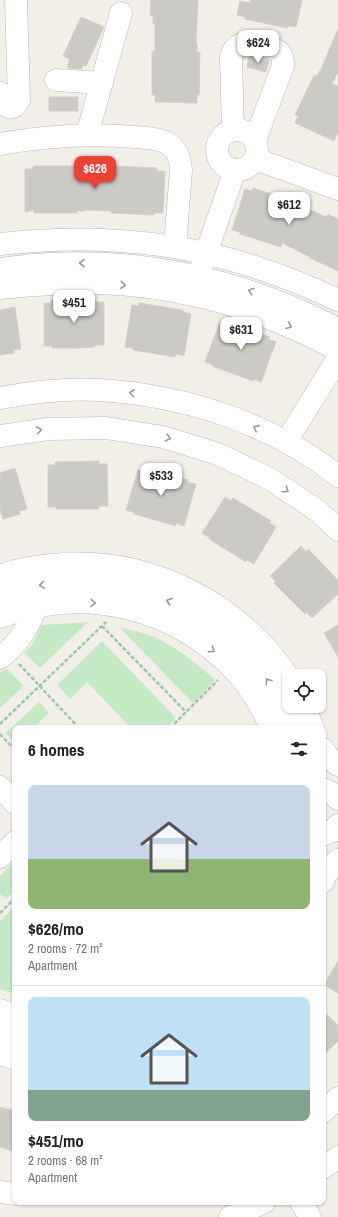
<!DOCTYPE html>
<meta charset="utf-8">
<style>
:root{--surface:#fff;--page:#f6f6f6;--text:#222;--muted:#767676;--line:#e0e0e0;--accent:#ea4335}
body{margin:0;font-family:"Archivo Narrow",sans-serif;background:var(--page);color:var(--text);height:100vh;display:flex;flex-direction:column;font-size:15px;white-space:nowrap}
*{box-sizing:border-box;margin:0}
p{font-size:13px;color:var(--muted)}
.icon{flex:none;width:22px;height:22px;fill:none;stroke:currentColor;stroke-width:2;stroke-linecap:round;stroke-linejoin:round}
.map{position:relative;flex:1;overflow:hidden}
.drawer{position:absolute;left:12px;top:725px;width:314px;height:480px;display:flex;flex-direction:column;background:var(--surface);border-radius:8px;box-shadow:0 1px 3px #0004}
.drawer>*{flex:none}
.buttons{position:absolute;left:282px;top:669px;display:grid;gap:8px}
.buttons a{display:grid;place-items:center;width:44px;height:44px;border-radius:8px;background:var(--surface);box-shadow:0 1px 3px #0004;font-size:20px}
.price{position:absolute;translate:-50% -34px;padding:0 9px;border-radius:8px;background:#fff;color:#222;font-size:13px;line-height:26px;filter:drop-shadow(0 1px 2px #0008)}
.price::after{content:'';position:absolute;left:50%;top:24px;width:12px;height:9px;margin-left:-6px;background:inherit;clip-path:polygon(0 0,100% 0,50% 100%)}
.price.active{background:var(--accent);color:#fff}
ul{padding:0;list-style:none}
li{display:grid;align-content:center;gap:8px;height:212px;padding:0 16px}
li+li{border-top:1px solid var(--line)}
li span{display:grid;place-items:center;height:124px;border-radius:8px;color:#555}
li>.icon{margin-inline-start:auto}
span .icon{width:72px;height:72px;fill:#fffc;stroke-width:1}
li b{font-size:17px}
h2{display:flex;justify-content:space-between;align-items:center;height:48px;padding:0 16px;font-size:17px}
.map>svg:first-child{display:block}
</style>
<div class="map">
<svg width="338" height="1217" viewBox="0 0 338 1217">
<rect width="100%" height="100%" fill="#f1efe8"/>
<g fill="#c5e8c5">
<path d="M88,622l-48,46 -16,-15 8,-8 10,-20z"/>
<path d="M119,627c8,2 16,4 24,6 28,9 51,28 72,47l-22,23z"/>
<path d="M102,641l74,77 -10,10h-35l-44,-46 -17,17 -13,-14z"/>
<path d="M7,669l17,17 -24,22v-35z"/>
<path d="M39,702l10,11 -16,15h-18v15l-9,-10z"/>
<path d="M15,861v30l-9,8 -6,-5v-18z"/>
<path d="M15,906v88l-15,-5v-68z"/>
</g>
<g fill="#cccac5" stroke="#d6d1c6">
<path d="M151,0h47l-2,43h1v9h3l-1,43h-2v8l-42,-1v-7h-3v-44h3v-27h-2v-8h-3z"/>
<path d="M251,0h51l-6,27 -8,-1 -1,2 -42,-9v-2l-8,-2 3,-14 10,2z"/>
<path d="M81,17l23,10 -18,39 -3,-1 -1,4 -15,-1 3,-9 -7,-3z"/>
<path d="M338,29v43l-6,12 6,2v46l-4,9 -39,-18 3,-7 -3,-1 19,-40 3,1 4,-7z"/>
<path d="M249,57l20,4 -3,11 -19,-5z"/>
<rect x="49" y="97" width="29" height="14"/>
<path d="M33,166h44v2l35,1v-3l45,2 -1,3h9l-2,42h-9v2l-43,-2v-2l-26,-1v1h-8v2h-43v-3l-9,2v-43h8z"/>
<path d="M253,188l42,14v2l32,13 1,-3 10,5v52l-28,-13v-1l-28,-14 -1,4 -41,-13v-2l-8,-2 13,-41 7,2z"/>
<path d="M51,300h44v2h9v43h-9v2l-17,1h-26v-2h-8v-43h7z"/>
<path d="M139,303l44,7v2l8,2 -7,42 -8,-2 -1,3 -42,-7v-2l-8,-1 7,-42 7,1z"/>
<path d="M15,307l6,42 -8,1 1,3 -14,2v-45z"/>
<path d="M228,321l42,16 -2,2 8,3 -15,40 -8,-3v2l-41,-15 1,-1 -8,-3 15,-40 7,2z"/>
<path d="M99,461v3h8l1,42h-9v3h-43v-2h-8v-42h7v-3z"/>
<path d="M15,468l12,41 -8,2 1,3 -17,5 -3,-9v-37z"/>
<path d="M146,468l42,12v2l8,2 -12,42 -8,-3v3l-42,-12 1,-1 -9,-3 12,-40 7,1z"/>
<path d="M225,497l6,4 2,-3 38,23 -2,2 7,4 -22,37 -7,-4 -1,2 -37,-23 1,-1 -8,-5z"/>
<path d="M301,546l5,6 2,-3 30,31v14l-26,24 -6,-6 -1,2 -31,-31 2,-1 -6,-6z"/>
<path d="M338,625v32l-14,-24z"/>
<path d="M338,961v32l-14,-8z"/>
<path d="M323,1011l15,14v16l-15,15z"/>
<path d="M0,1107l15,4v32l-2,8 -13,-4z"/>
</g>
<g fill="none" stroke-linecap="round" stroke-linejoin="round">
<defs>
<g id="minor">
<path d="M56,80l46,3"/>
<path d="M0,93c3,10 10,23 19,7l-3,-100"/>
<circle cx="237" cy="150" r="20"/>
<path d="M233,130l-2,-73c1,-5 4,-10 9,-12 6,-2 33,2 38,6 5,4 5,9 5,15l-28,74"/>
<path d="M87,135l34,-122"/>
<path d="M0,144c45,-8 90,-11 135,-7 10,1 21,1 30,5 12,5 15,16 16,28l-6,76"/>
<path d="M256,159l82,30"/>
<path d="M0,244c123,-14 226,3 338,56"/>
<path d="M202,265l33,-95"/>
<path d="M0,269c119,-17 232,5 338,60"/>
<path d="M0,288c33,-3 67,-6 100,-5 66,2 138,19 197,47 14,6 27,13 41,20"/>
<path d="M0,398c33,-6 66,-10 99,-8 85,5 172,33 239,86"/>
<path d="M0,436l48,-7 58,-1 57,9 55,17 52,25 48,32 20,19"/>
<path d="M286,442l52,-84"/>
<path d="M0,576c17,-7 35,-9 53,-11 93,-10 185,36 236,113"/>
<path d="M0,596c20,-7 41,-13 62,-14 99,-6 195,53 231,146"/>
<path d="M0,617c85,-33 177,-9 238,57 14,16 24,35 34,54"/>
<path d="M0,658c19,-14 28,-31 37,-52"/>
<path d="M304,706l9,22"/>
<path d="M323,749l7,10 8,6"/>
<path d="M0,787l15,16"/>
<path d="M323,789l9,4 6,6"/>
<path d="M323,835l8,-3 7,-7"/>
<path d="M0,857l15,-15"/>
<path d="M323,882l3,-8 12,-14"/>
<path d="M0,1010l15,5"/>
<path d="M0,1032l15,5"/>
<path d="M0,1054l15,4"/>
<path d="M323,1112l15,-14"/>
<path d="M323,1168l15,-11"/>
<path d="M0,1192l15,2"/>
<path d="M301,1202l9,15"/>
<path d="M230,1217l10,-3 24,-12"/>
</g>
</defs>
<use href="#minor" stroke="#b5b8bc" stroke-width="23"/>
<g stroke="#9cc7a9" stroke-width="2.5" stroke-dasharray="4 2" stroke-linecap="butt">
<path d="M102,626l84,86"/>
<path d="M19,664l60,64"/>
<path d="M0,724l106,-102"/>
<path d="M170,728l48,-48"/>
<path d="M0,734l15,16"/>
<path d="M0,913l15,-15"/>
</g>
<use href="#minor" stroke="#fff" stroke-width="22"/>
</g>
<defs><path id="oneway-chevron" d="M-2-3.5L2.5 0L-2 3.5" fill="none" stroke-width="1.6" stroke-linecap="round" stroke-linejoin="round"/></defs>
<g stroke="#979a9d">
<use href="#oneway-chevron" transform="translate(82 263) rotate(180)"/>
<use href="#oneway-chevron" transform="translate(123 285) rotate(5)"/>
<use href="#oneway-chevron" transform="translate(251 291) rotate(-161)"/>
<use href="#oneway-chevron" transform="translate(289 326) rotate(21)"/>
<use href="#oneway-chevron" transform="translate(132 393) rotate(-174)"/>
<use href="#oneway-chevron" transform="translate(256 428) rotate(-155)"/>
<use href="#oneway-chevron" transform="translate(39 430) rotate(-8)"/>
<use href="#oneway-chevron" transform="translate(168 438) rotate(16)"/>
<use href="#oneway-chevron" transform="translate(286 490) rotate(34)"/>
<use href="#oneway-chevron" transform="translate(42 585) rotate(171)"/>
<use href="#oneway-chevron" transform="translate(169 601) rotate(-160)"/>
<use href="#oneway-chevron" transform="translate(93 603) rotate(2)"/>
<use href="#oneway-chevron" transform="translate(212 650) rotate(37)"/>
<use href="#oneway-chevron" transform="translate(268 681) rotate(-123)"/>
</g>
</svg>
<div class="buttons">
<a><svg class="icon" aria-label="locate" viewBox="0 0 24 24"><circle cx="12" cy="12" r="6"/><path d="M12 2v4M12 18v4M2 12h4M18 12h4"/></svg></a>
</div>
<b class="price" style="left:258px;top:64px">$624</b>
<b class="price active" style="left:95px;top:190px">$626</b>
<b class="price" style="left:289px;top:226px">$612</b>
<b class="price" style="left:74px;top:324px">$451</b>
<b class="price" style="left:241px;top:351px">$631</b>
<b class="price" style="left:161px;top:497px">$533</b>
<section class="drawer">
<h2>6 homes<svg class="icon" aria-label="filters" viewBox="0 0 24 24"><path d="M4 7h16M4 17h16"/><circle cx="9" cy="7" r="2"/><circle cx="15" cy="17" r="2"/></svg></h2>
<ul>
<li><span style="background:linear-gradient(#c9d6e8 60%,#8fb573 0)"><svg class="icon" aria-label="home" viewBox="0 0 24 24"><path d="M3 11l9-7 9 7M6 9v11h12V9"/></svg></span><div><b>$626/mo</b><p>2 rooms · 72 m²</p><p>Apartment</p></div></li>
<li><span style="background:linear-gradient(#bfe0f5 75%,#7fa58c 0)"><svg class="icon" aria-label="home" viewBox="0 0 24 24"><path d="M3 11l9-7 9 7M6 9v11h12V9"/></svg></span><div><b>$451/mo</b><p>2 rooms · 68 m²</p><p>Apartment</p></div></li>
</ul>
</section>
</div>
